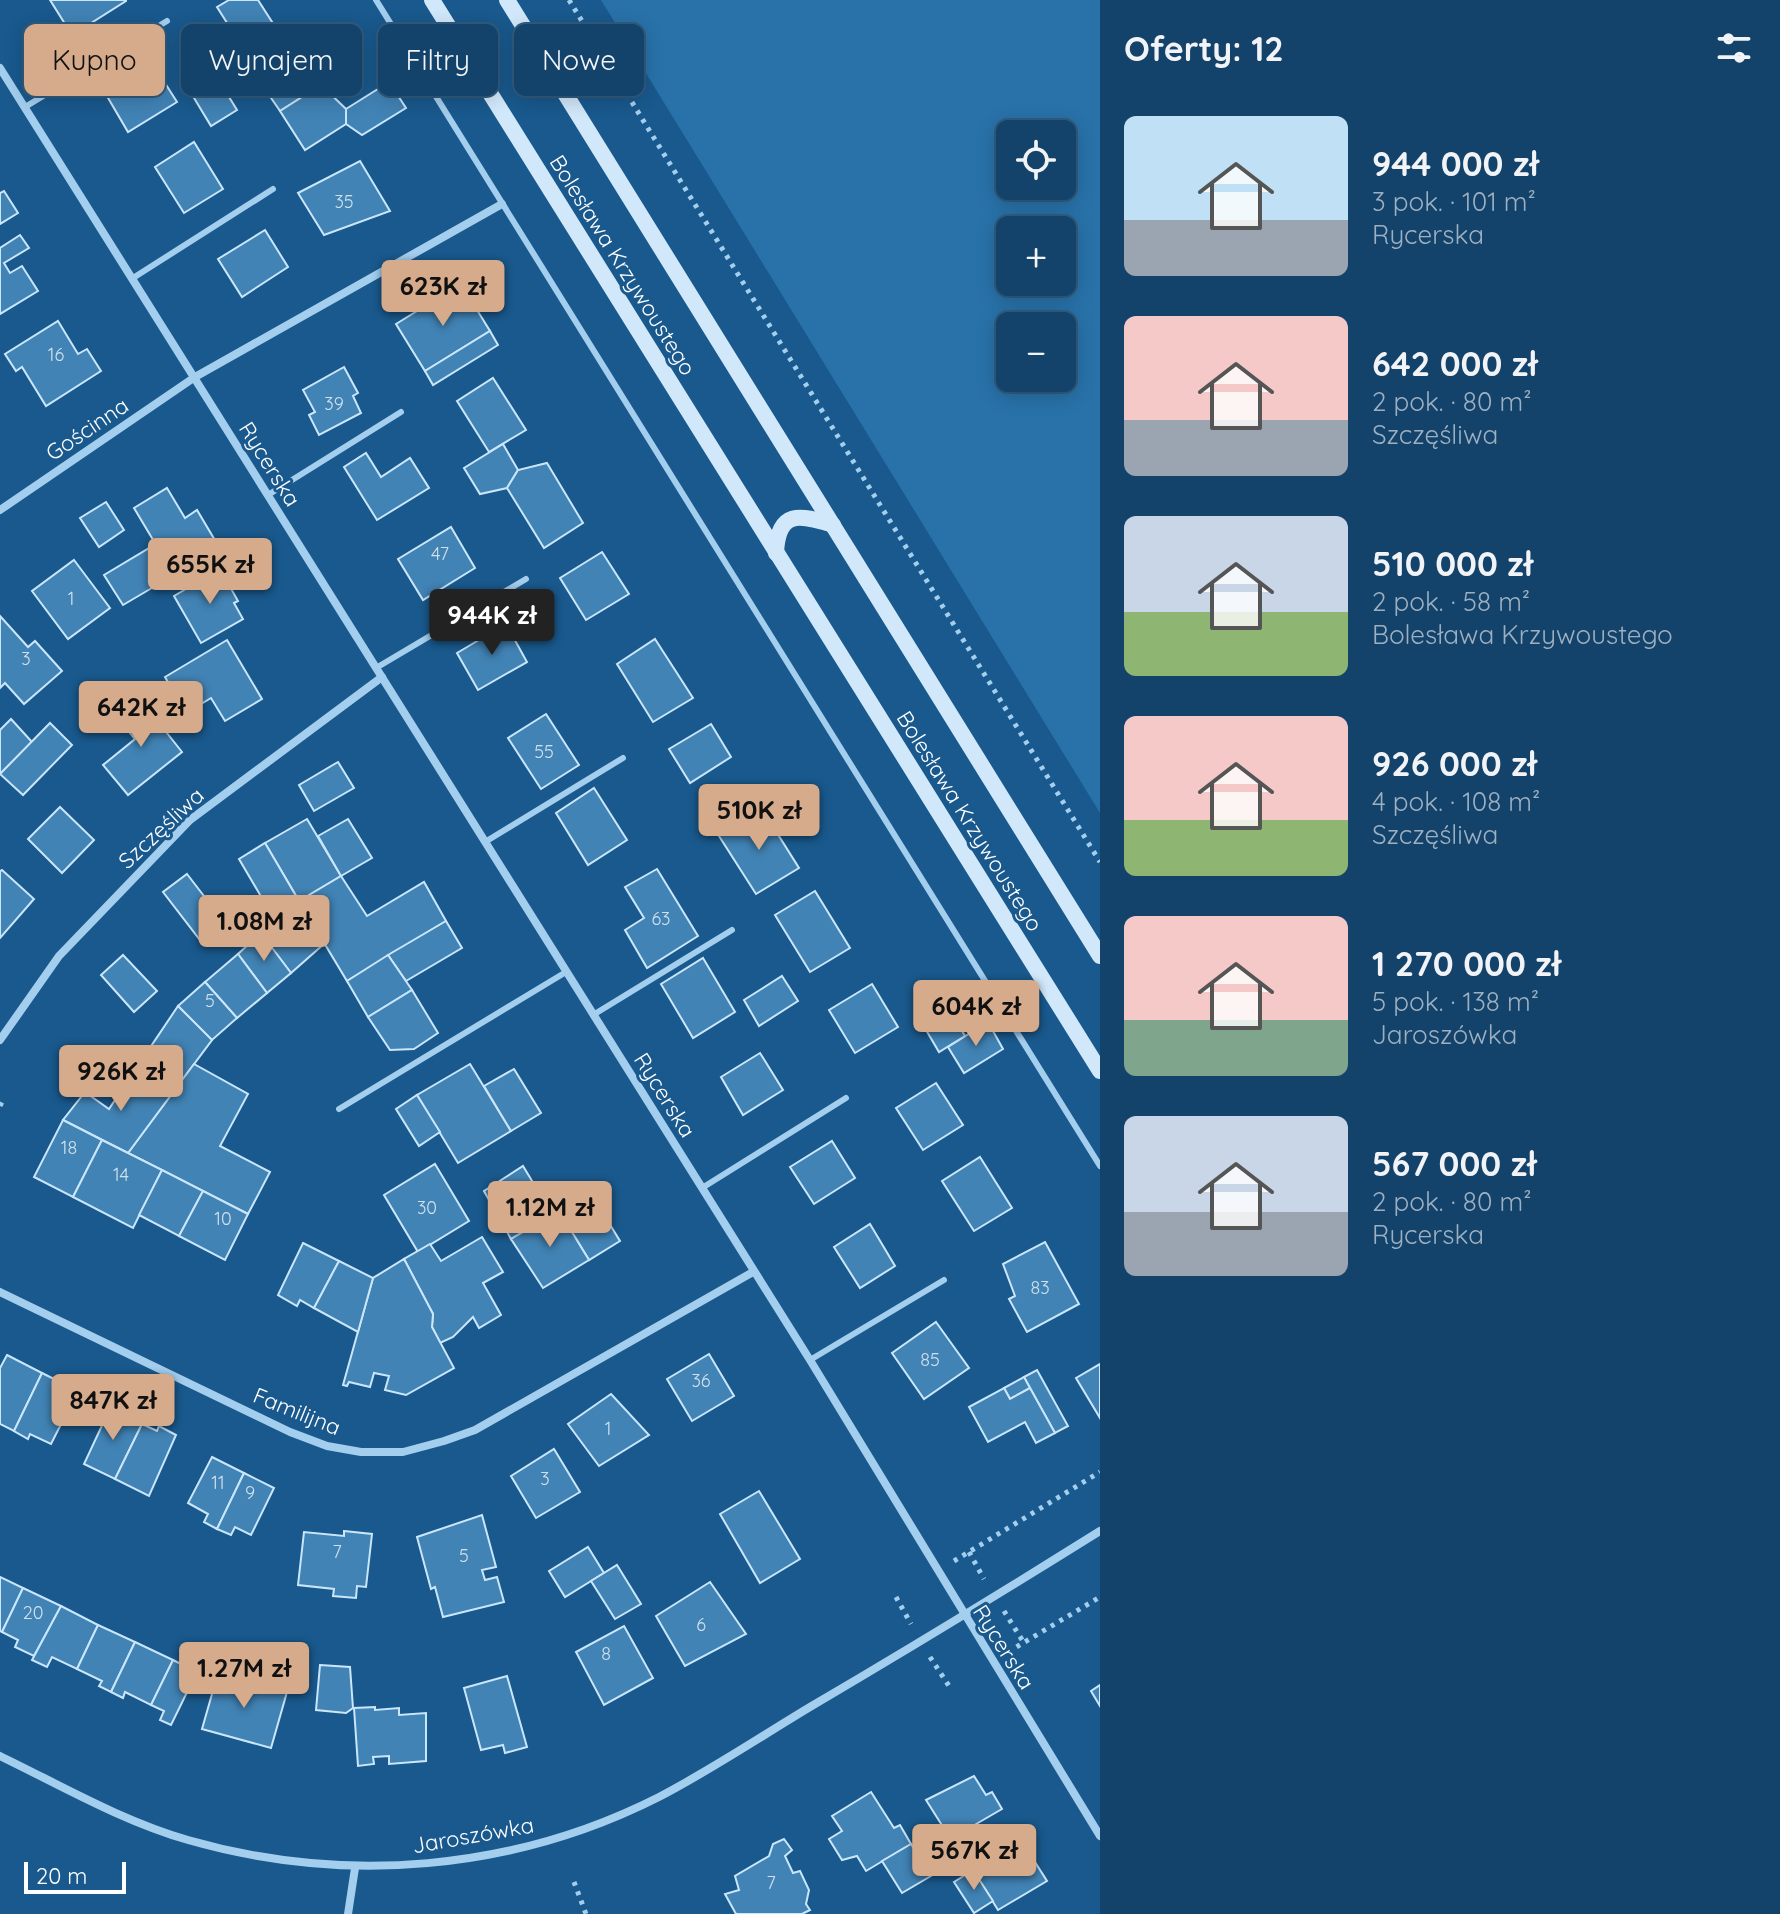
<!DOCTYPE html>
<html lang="pl">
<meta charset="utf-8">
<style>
:root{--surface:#13436a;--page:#204e72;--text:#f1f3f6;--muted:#9db0c1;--line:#325c7e;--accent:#d6ab8b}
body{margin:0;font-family:Quicksand,sans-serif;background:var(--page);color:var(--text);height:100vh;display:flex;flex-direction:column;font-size:30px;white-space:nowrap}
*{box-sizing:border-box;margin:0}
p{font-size:26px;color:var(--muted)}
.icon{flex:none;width:44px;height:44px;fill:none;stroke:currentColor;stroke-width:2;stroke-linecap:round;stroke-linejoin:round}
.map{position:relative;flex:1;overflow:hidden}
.side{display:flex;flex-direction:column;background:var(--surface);width:680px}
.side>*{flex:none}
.banner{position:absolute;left:24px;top:24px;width:760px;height:72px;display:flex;gap:16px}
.controls{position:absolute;left:996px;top:120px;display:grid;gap:16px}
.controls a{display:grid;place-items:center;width:80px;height:80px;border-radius:12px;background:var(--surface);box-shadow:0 4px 20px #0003,0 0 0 2px var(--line);font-size:40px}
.scale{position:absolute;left:24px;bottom:20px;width:102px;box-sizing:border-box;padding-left:8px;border:4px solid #fff;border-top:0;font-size:22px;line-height:28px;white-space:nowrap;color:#fff;-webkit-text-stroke:6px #19598d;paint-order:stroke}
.price{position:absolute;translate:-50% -68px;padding:0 18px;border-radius:8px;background:var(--accent);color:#111;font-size:26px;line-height:52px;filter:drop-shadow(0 2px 4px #0008)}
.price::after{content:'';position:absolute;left:50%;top:48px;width:24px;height:18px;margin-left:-12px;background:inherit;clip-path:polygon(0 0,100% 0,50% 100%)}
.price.active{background:#222;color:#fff}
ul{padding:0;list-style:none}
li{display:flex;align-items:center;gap:24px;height:200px;padding:0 24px}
li span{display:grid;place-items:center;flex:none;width:224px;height:160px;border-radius:12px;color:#555}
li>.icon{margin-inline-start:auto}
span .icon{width:96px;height:96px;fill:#fffc;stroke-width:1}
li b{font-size:34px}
h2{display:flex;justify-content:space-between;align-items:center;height:96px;padding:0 24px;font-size:34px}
.chip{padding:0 28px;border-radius:12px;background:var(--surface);box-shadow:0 4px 20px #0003,0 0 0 2px var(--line);font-size:28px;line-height:72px}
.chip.active{background:var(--accent);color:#111}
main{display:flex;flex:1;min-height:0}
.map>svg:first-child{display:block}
</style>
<main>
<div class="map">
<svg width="1100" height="1914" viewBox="0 0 1100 1914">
<rect width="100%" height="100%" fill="#19598d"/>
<path fill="#2872a9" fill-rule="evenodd" d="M601,0h499v813zM1010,134h52v52h-52zM1010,230h52v52h-52zM1010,326h52v52h-52z"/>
<g fill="#4183b5" stroke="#cae6fa" stroke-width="2">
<path d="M50,0h76v1l-54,34z"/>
<path d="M229,0h29l16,25 -33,20 -24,-38z"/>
<path d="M274,25l21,31 -66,41 -16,-26 28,-26z"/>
<path d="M341,28l16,26 -36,31 -41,26 -22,-32z"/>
<path d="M151,61l26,41 -49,30 -24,-41z"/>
<path d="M213,71l24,39 -26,16 -23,-38z"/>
<path d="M389,82l17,26 -44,27 -16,-11v-15z"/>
<path d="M321,85l25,24v15l-41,26 -25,-39z"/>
<path d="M194,142l29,47 -39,24 -29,-46z"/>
<path d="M360,161l30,50 -66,24 -26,-42z"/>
<path d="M4,191l14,22 -18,11v-31z"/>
<path d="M265,230l23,37 -46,30 -24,-38z"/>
<path d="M20,235l9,13 -25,15 6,10 12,-7 16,25 -38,23v-66z"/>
<path d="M461,284l29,47 -65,40 -29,-47z"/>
<path d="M58,321l20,33 9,-5 14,22 -55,35 -24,-39 -6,4 -11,-17z"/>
<path d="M490,331l8,14 -65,40 -8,-14z"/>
<path d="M344,367l14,26 -5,3 8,17 -42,22 -10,-20 6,-3 -12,-22z"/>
<path d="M493,378l33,52 -37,22 -32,-51z"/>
<path d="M503,444l15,26 -11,18 -27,6 -16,-26z"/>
<path d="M366,453l15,24 29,-19 19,30 -52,32 -33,-53z"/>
<path d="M547,463l36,60 -39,25 -37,-60 11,-18z"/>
<path d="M167,488l18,30 12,-8 19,32 -24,14 4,7 -22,12 -40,-67z"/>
<path d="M106,502l18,28 -25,17 -19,-29z"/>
<path d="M451,527l24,41 -52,32 -25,-41z"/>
<path d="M156,544l18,31 -51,30 -19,-30z"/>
<path d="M602,552l27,42 -43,26 -26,-42z"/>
<path d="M74,560l36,48 -42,31 -36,-48z"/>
<path d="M220,569l18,32 -4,2 9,16 -42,24 -27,-47z"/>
<path d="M0,616l28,31 7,-6 27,30 -38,33 -19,-21 -5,5z"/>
<path d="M506,624l21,38 -49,28 -21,-37z"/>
<path d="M655,639l38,59 -40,24 -36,-58z"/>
<path d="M227,640l35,59 -37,22 -14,-23 -25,15 -21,-36z"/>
<path d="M140,699l42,53 -54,43 -25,-30 32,-26 -18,-22z"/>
<path d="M546,714l33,51 -38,24 -33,-51z"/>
<path d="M11,719l21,23 -32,32v-44z"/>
<path d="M50,723l22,22 -49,50 -23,-21z"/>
<path d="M711,724l20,33 -41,26 -21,-34z"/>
<path d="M338,762l16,26 -40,23 -15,-26z"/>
<path d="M594,788l33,52 -39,25 -32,-52z"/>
<path d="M60,807l34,33 -32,33 -34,-34z"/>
<path d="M762,809l37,59 -43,26 -37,-58z"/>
<path d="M307,819l34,57 -42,25 -34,-58z"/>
<path d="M348,819l24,39 -31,18 -23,-40z"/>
<path d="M265,843l34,58 -26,16 -34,-58z"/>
<path d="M657,869l41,67 -51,32 -22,-38 19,-12 -19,-31z"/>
<path d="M2,870l32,29 -34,39v-67z"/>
<path d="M187,874l37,48 -24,18 -37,-48z"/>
<path d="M341,876l26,40 57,-34 22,39 -99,60 -48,-80z"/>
<path d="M815,891l35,57 -40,24 -35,-57z"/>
<path d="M306,912l19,31 -34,30 -22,-29z"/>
<path d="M446,921l16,27 -56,33 -18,-26z"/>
<path d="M261,933l30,40 -24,20 -29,-39z"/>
<path d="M238,954l29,39 -30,25 -32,-36z"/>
<path d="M123,955l34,36 -23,21 -33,-37z"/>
<path d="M388,955l24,35 -44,27 -21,-36z"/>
<path d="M703,958l32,54 -42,26 -32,-54z"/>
<path d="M782,976l16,25 -39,25 -15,-26z"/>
<path d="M205,982l32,36 -25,22 -34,-34z"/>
<path d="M872,984l26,43 -43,26 -26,-43z"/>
<path d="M412,990l26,43 -24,16 -24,1 -22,-33z"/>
<path d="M942,997l23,39 -26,16 -23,-39z"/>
<path d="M178,1006l34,34 -41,55 -36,-25z"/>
<path d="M988,1022l15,27 -39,24 -16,-26z"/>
<path d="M760,1053l23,37 -40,25 -22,-38z"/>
<path d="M194,1064l54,30 -28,52 50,26 -22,42 -120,-61z"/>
<path d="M470,1064l41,67 -53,32 -41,-68z"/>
<path d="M514,1069l27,44 -30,18 -27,-45z"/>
<path d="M135,1070l36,25 -43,58 -65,-33 22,-28 24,17z"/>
<path d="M936,1083l27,42 -40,25 -27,-42z"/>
<path d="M417,1095l23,37 -21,14 -23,-37z"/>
<path d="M63,1120l39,20 -29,57 -39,-20z"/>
<path d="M102,1140l60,30 -29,58 -60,-31z"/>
<path d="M832,1141l23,37 -41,26 -24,-37z"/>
<path d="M980,1157l32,51 -38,23 -32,-50z"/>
<path d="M435,1164l34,57 -51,31 -34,-57z"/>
<path d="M523,1166l29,48 -41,25 -27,-48z"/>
<path d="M162,1170l41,21 -24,45 -40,-21z"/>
<path d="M203,1191l45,23 -23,46 -46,-24z"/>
<path d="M590,1192l30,49 -31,19 -30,-49z"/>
<path d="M559,1211l30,49 -46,28 -32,-49z"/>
<path d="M870,1224l25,42 -35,22 -26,-41z"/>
<path d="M482,1237l21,35 -20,11 18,32 -22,13 -6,-11 -20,20 -13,6 -8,-16 1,-13 -29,-55 26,-15 11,17z"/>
<path d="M1045,1242l34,62 -52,28 -18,-33 6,-3 -12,-32z"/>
<path d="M303,1243l36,18 -25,47 -14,-8 -3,6 -19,-11z"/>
<path d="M404,1259l29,55 -1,13 22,41 -48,27 -21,-5 4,-14 -15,-3 -4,14 -21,-5 -2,4 -4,-1 30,-107z"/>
<path d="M339,1261l34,17 -15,54 -44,-24z"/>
<path d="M936,1322l33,46 -45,31 -32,-46z"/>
<path d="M709,1354l25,42 -42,25 -25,-42z"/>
<path d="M7,1355l35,18 -28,58 -14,-7v-56z"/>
<path d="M1100,1364v54l-24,-40z"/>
<path d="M1037,1370l31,56 -13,7 -31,-56z"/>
<path d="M42,1373l36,18 -27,53 -21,-10 -2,5 -14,-8z"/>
<path d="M1024,1377l6,11 -20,11 -6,-11z"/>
<path d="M1004,1388l6,11 20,-11 25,45 -19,10 -11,-21 -37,20 -19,-35z"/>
<path d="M611,1394l38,41 -50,31 -31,-42z"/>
<path d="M112,1404l17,8 -3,5 16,7 -27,55 -31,-15z"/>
<path d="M142,1424l15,7 2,-5 17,9 -27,61 -34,-17z"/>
<path d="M554,1449l26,43 -44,26 -25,-42z"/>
<path d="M212,1457l32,16 -27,56 -13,-7 4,-8 -20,-11z"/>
<path d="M244,1473l30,15 -23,47 -16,-8 -4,8 -14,-6z"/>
<path d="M759,1491l41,68 -40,24 -40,-69z"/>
<path d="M482,1515l14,52 -14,3 3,10 12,-3 7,25 -61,15 -8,-30 -4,2 -14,-52z"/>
<path d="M344,1531l28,3 -6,53 -9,-1 -1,12 -23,-2 1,-7 -36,-4 6,-53 40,4z"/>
<path d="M588,1547l16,26 -39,24 -16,-26z"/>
<path d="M617,1565l24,39 -26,15 -24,-38z"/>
<path d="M0,1577l23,11 -21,44 -2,-1z"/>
<path d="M710,1582l36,52 -61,32 -29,-50z"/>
<path d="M23,1588l38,18 -27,50 -19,-9 3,-7 -16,-8z"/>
<path d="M61,1606l37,19 -21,44 -25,-12 -5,10 -15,-7z"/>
<path d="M98,1625l37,17 -24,50 -12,-6 3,-5 -25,-12z"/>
<path d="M624,1626l29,52 -49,27 -28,-53z"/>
<path d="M135,1642l38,18 -22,45 -26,-13 -2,6 -12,-6z"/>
<path d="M173,1660l24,12 -26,53 -11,-5 4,-9 -13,-6z"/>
<path d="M320,1665l30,2 3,41 -7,5 -30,-3z"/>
<path d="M218,1673l69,19 -16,56 -69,-19z"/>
<path d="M507,1676l20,71 -22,6 -2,-8 -22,5 -17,-62z"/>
<path d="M1100,1685v21l-9,-15z"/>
<path d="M375,1707v3l24,-2v7l27,-2v48l-37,3v-8l-16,1 1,7 -16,2 -4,-58z"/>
<path d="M974,1776l12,19 6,-3 10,17 -31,18 4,7 -20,12 -29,-46z"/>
<path d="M871,1792l23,36 6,-3 11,19 -45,27 -9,-15 -15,4 -13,-21 13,-8 -10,-15z"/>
<path d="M784,1839l8,11 -7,6 8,17 7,-2 9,19 -3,14 4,6 -8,4h-66l-11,-20 14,-4 -4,-14 34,-20 4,-12z"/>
<path d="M1021,1840l26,41 -49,29 -25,-40z"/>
<path d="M911,1844l20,32 -29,17 -20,-32z"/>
<path d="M973,1870l20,31 -19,12 -20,-31z"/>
</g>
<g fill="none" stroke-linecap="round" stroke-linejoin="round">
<g stroke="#a4ceee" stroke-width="5" stroke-dasharray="4 6" stroke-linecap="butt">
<path d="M569,0l531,862"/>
<path d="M0,1106l4,-8"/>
<path d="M969,1552l15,27"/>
<path d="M954,1561l146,-89"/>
<path d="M896,1597l15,27"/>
<path d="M1004,1611l20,32"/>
<path d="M1008,1652l92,-55"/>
<path d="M930,1657l19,29"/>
<path d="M574,1882l12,32"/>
</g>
<g stroke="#a4ceee" stroke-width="6">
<path d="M376,0l724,1166"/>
<path d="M25,107l142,-86"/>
<path d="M133,278l140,-89"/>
<path d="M268,495l133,-83"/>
<path d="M376,668l150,-89"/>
<path d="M485,842l138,-84"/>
<path d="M593,1015l139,-85"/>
<path d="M339,1109l227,-137"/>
<path d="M702,1188l144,-90"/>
<path d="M810,1360l134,-80"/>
</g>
<g stroke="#a4ceee" stroke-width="8">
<path d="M0,68l810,1292 290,476"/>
<path d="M0,510l195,-133 307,-173"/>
<path d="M0,1040l59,-84 131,-136 192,-143"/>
<path d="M0,1292l290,140 37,14 34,6h42l41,-11 31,-11 278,-158"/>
<path d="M0,1756c62,30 122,65 188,84 157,45 325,31 471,-43 52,-27 101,-60 151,-90 97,-57 194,-116 290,-176"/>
<path d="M348,1914l7,-46"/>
</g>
<g stroke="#d1e8fa" stroke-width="16">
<path d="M432,0l668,1071"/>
<path d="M507,0l593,956"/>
<path d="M776,553c2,-43 23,-39 57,-28"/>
</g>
</g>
<g text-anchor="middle" stroke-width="6" stroke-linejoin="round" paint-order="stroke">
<g font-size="18" fill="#d0e0ec">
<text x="344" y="208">35</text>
<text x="56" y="361">16</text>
<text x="334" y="410">39</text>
<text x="440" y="560">47</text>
<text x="71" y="605">1</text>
<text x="26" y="665">3</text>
<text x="544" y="758">55</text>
<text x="661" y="925">63</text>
<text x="210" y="1007">5</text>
<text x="69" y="1154">18</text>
<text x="121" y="1181">14</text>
<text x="427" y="1214">30</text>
<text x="223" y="1225">10</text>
<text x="1040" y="1294">83</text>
<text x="930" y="1366">85</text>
<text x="701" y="1387">36</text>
<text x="608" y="1435">1</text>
<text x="545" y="1485">3</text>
<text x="218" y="1489">11</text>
<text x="250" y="1499">9</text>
<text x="337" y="1558">7</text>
<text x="464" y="1562">5</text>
<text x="33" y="1619">20</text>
<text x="701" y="1631">6</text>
<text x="606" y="1660">8</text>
<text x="771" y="1889">7</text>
</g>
<g font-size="22" fill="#fff" stroke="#19598d">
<text transform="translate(623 265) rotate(58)" y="8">Bolesława Krzywoustego</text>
<text transform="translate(87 429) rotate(-34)" y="8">Gościnna</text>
<text transform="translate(270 464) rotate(58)" y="8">Rycerska</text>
<text transform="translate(970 821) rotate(58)" y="8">Bolesława Krzywoustego</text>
<text transform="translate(161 828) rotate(-43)" y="8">Szczęśliwa</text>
<text transform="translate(665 1095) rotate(58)" y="8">Rycerska</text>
<text transform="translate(297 1411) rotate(22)" y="8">Familijna</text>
<text transform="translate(1004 1647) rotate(58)" y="8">Rycerska</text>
<text transform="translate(473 1835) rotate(-10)" y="8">Jaroszówka</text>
</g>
</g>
</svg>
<div class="controls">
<a><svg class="icon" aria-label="locate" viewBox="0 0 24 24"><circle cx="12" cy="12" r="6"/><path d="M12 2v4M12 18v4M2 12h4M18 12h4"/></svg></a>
<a>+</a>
<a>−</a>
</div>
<div class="scale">20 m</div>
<b class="price" style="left:443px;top:328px">623K zł</b>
<b class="price" style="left:210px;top:606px">655K zł</b>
<b class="price active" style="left:492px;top:657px">944K zł</b>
<b class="price" style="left:141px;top:749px">642K zł</b>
<b class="price" style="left:759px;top:852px">510K zł</b>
<b class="price" style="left:264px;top:963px">1.08M zł</b>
<b class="price" style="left:976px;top:1048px">604K zł</b>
<b class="price" style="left:121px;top:1113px">926K zł</b>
<b class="price" style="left:550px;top:1249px">1.12M zł</b>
<b class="price" style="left:113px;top:1442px">847K zł</b>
<b class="price" style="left:244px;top:1710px">1.27M zł</b>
<b class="price" style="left:974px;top:1892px">567K zł</b>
<div class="banner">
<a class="chip active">Kupno</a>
<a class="chip">Wynajem</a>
<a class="chip">Filtry</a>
<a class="chip">Nowe</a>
</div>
</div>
<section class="side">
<h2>Oferty: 12<svg class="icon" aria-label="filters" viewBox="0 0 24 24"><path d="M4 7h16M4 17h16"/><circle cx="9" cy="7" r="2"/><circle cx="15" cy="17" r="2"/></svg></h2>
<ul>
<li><span style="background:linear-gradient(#bfe0f5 65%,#9aa5b1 0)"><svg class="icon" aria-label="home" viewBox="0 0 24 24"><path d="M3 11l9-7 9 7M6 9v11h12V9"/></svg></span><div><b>944 000 zł</b><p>3 pok. · 101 m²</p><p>Rycerska</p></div></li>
<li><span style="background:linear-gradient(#f6c9c9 65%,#9aa5b1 0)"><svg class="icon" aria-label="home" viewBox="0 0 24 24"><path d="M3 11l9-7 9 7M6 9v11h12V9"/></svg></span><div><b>642 000 zł</b><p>2 pok. · 80 m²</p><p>Szczęśliwa</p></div></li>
<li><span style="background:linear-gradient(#c9d6e8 60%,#8fb573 0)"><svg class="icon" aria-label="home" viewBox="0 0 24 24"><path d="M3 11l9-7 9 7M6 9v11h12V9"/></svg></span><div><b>510 000 zł</b><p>2 pok. · 58 m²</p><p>Bolesława Krzywoustego</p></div></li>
<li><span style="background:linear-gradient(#f6c9c9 65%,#8fb573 0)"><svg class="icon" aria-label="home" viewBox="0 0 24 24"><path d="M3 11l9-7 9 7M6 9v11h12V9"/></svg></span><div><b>926 000 zł</b><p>4 pok. · 108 m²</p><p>Szczęśliwa</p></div></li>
<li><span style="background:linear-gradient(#f6c9c9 65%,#7fa58c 0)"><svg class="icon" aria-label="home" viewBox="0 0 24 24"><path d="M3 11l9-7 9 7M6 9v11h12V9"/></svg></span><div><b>1 270 000 zł</b><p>5 pok. · 138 m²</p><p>Jaroszówka</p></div></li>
<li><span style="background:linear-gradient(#c9d6e8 60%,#9aa5b1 0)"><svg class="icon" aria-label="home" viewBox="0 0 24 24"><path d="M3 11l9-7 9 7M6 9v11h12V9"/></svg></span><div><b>567 000 zł</b><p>2 pok. · 80 m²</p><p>Rycerska</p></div></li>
</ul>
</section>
</main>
